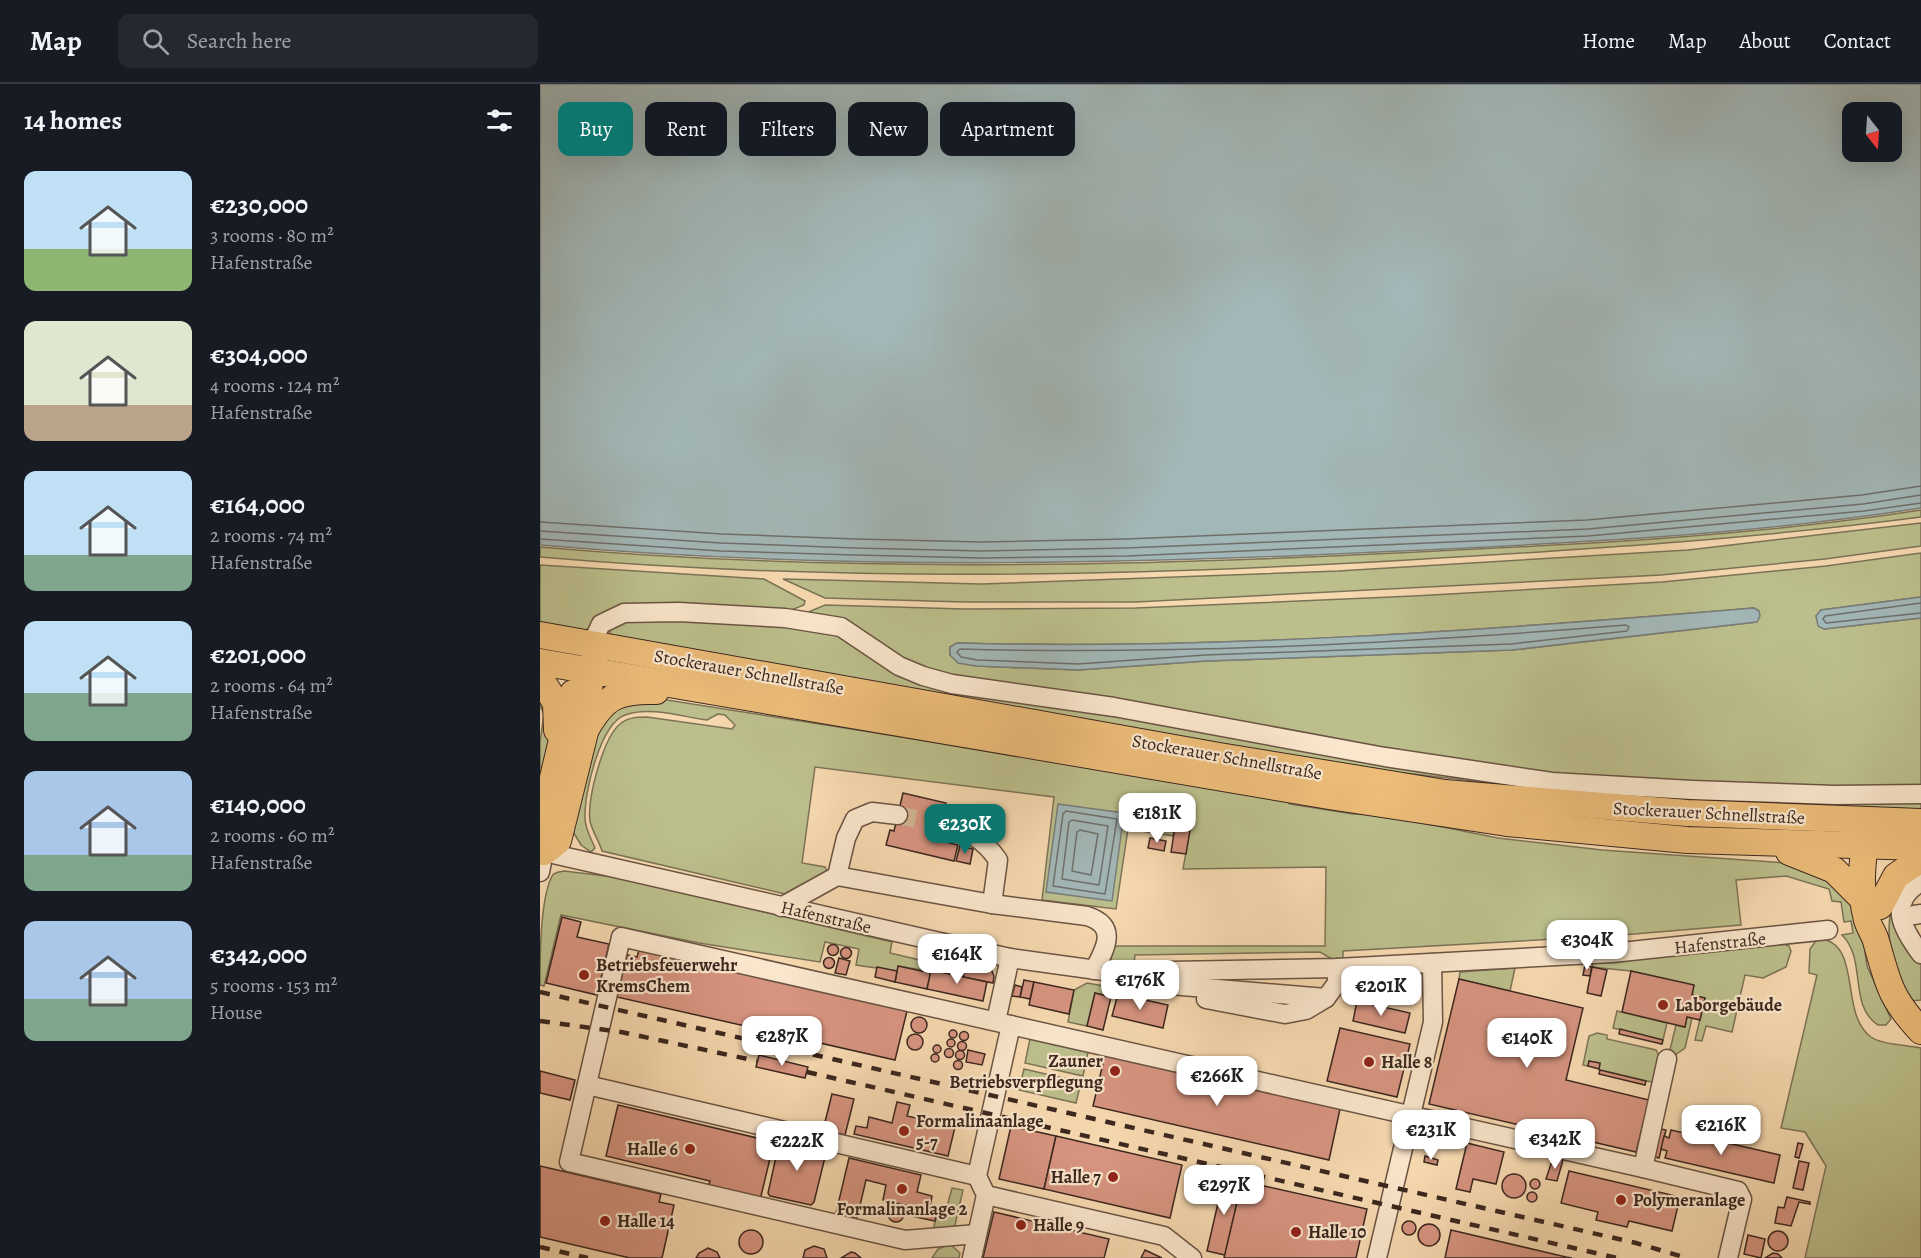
<!DOCTYPE html>
<meta charset="utf-8">
<style>
:root{--surface:#171b24;--page:#242831;--text:#f1f3f6;--muted:#9ea1a6;--line:#363941;--accent:#0f766e}
body{margin:0;font-family:Alegreya,serif;background:var(--page);color:var(--text);height:100vh;display:flex;flex-direction:column;font-size:22px;white-space:nowrap}
*{box-sizing:border-box;margin:0}
p{font-size:20px;color:var(--muted)}
.icon{flex:none;width:33px;height:33px;fill:none;stroke:currentColor;stroke-width:2;stroke-linecap:round;stroke-linejoin:round}
.map{position:relative;flex:1;overflow:hidden}
.sheet{display:flex;flex-direction:column;background:var(--surface);width:540px}
.sheet>*{flex:none}
.top-card{position:absolute;left:18px;top:18px;width:570px;height:54px;display:flex;gap:12px}
.needle{width:39px;rotate:163deg}
.fabs{position:absolute;left:1302px;top:18px;display:grid;gap:12px}
.fabs a{display:grid;place-items:center;width:60px;height:60px;border-radius:12px;background:var(--surface);box-shadow:0 6px 24px #0002;font-size:30px}
.price{position:absolute;translate:-50% -51px;padding:0 14px;border-radius:12px;background:#fff;color:#222;font-size:20px;line-height:39px;filter:drop-shadow(0 2px 3px #0008)}
.price::after{content:'';position:absolute;left:50%;top:36px;width:18px;height:14px;margin-left:-9px;background:inherit;clip-path:polygon(0 0,100% 0,50% 100%)}
.price.active{background:var(--accent);color:#fff}
ul{padding:0;list-style:none}
li{display:flex;align-items:center;gap:18px;height:150px;padding:0 24px}
li span{display:grid;place-items:center;flex:none;width:168px;height:120px;border-radius:12px;color:#555}
li>.icon{margin-inline-start:auto}
span .icon{width:72px;height:72px;fill:#fffc;stroke-width:1}
li b{font-size:26px}
h2{display:flex;justify-content:space-between;align-items:center;height:72px;padding:0 24px;font-size:26px}
.pill{padding:0 21px;border-radius:12px;background:var(--surface);box-shadow:0 6px 24px #0002;font-size:21px;line-height:54px}
.pill.active{background:var(--accent);color:#fff}
header{display:flex;align-items:center;gap:36px;box-sizing:border-box;height:84px;padding:0 30px;background:var(--surface);border-bottom:2px solid var(--line)}
header strong{font-size:28px}
nav{display:flex;gap:33px;margin-inline-start:auto;font-size:21px}
.search{width:420px;height:54px;background:var(--page);display:flex;align-items:center;gap:15px;box-sizing:border-box;padding:0 21px;border-radius:12px;color:var(--muted);font-size:22px}
main{display:flex;flex:1;min-height:0}
.map>svg:first-child{display:block}
</style>
<header>
<strong>Map</strong>
<div class="search"><svg class="icon" aria-label="search" viewBox="0 0 24 24"><circle cx="10" cy="10" r="6"/><path d="M15 15l6 6"/></svg>Search here</div>
<nav><a>Home</a><a>Map</a><a>About</a><a>Contact</a></nav>
</header>
<main>
<section class="sheet">
<h2>14 homes<svg class="icon" aria-label="filters" viewBox="0 0 24 24"><path d="M4 7h16M4 17h16"/><circle cx="9" cy="7" r="2"/><circle cx="15" cy="17" r="2"/></svg></h2>
<ul>
<li><span style="background:linear-gradient(#bfe0f5 65%,#8fb573 0)"><svg class="icon" aria-label="home" viewBox="0 0 24 24"><path d="M3 11l9-7 9 7M6 9v11h12V9"/></svg></span><div><b>€230,000</b><p>3 rooms · 80 m²</p><p>Hafenstraße</p></div></li>
<li><span style="background:linear-gradient(#dfe7d0 70%,#b9a48a 0)"><svg class="icon" aria-label="home" viewBox="0 0 24 24"><path d="M3 11l9-7 9 7M6 9v11h12V9"/></svg></span><div><b>€304,000</b><p>4 rooms · 124 m²</p><p>Hafenstraße</p></div></li>
<li><span style="background:linear-gradient(#bfe0f5 70%,#7fa58c 0)"><svg class="icon" aria-label="home" viewBox="0 0 24 24"><path d="M3 11l9-7 9 7M6 9v11h12V9"/></svg></span><div><b>€164,000</b><p>2 rooms · 74 m²</p><p>Hafenstraße</p></div></li>
<li><span style="background:linear-gradient(#bfe0f5 60%,#7fa58c 0)"><svg class="icon" aria-label="home" viewBox="0 0 24 24"><path d="M3 11l9-7 9 7M6 9v11h12V9"/></svg></span><div><b>€201,000</b><p>2 rooms · 64 m²</p><p>Hafenstraße</p></div></li>
<li><span style="background:linear-gradient(#a9c7e8 70%,#7fa58c 0)"><svg class="icon" aria-label="home" viewBox="0 0 24 24"><path d="M3 11l9-7 9 7M6 9v11h12V9"/></svg></span><div><b>€140,000</b><p>2 rooms · 60 m²</p><p>Hafenstraße</p></div></li>
<li><span style="background:linear-gradient(#a9c7e8 65%,#7fa58c 0)"><svg class="icon" aria-label="home" viewBox="0 0 24 24"><path d="M3 11l9-7 9 7M6 9v11h12V9"/></svg></span><div><b>€342,000</b><p>5 rooms · 153 m²</p><p>House</p></div></li>
</ul>
</section>
<div class="map">
<svg width="1381" height="1174" viewBox="0 0 1381 1174">
<rect width="100%" height="100%" fill="#f7d9b0"/>
<filter id="stains"><feTurbulence type="fractalNoise" baseFrequency=".00333" numOctaves="4"/><feColorMatrix values="0 0 0 0 .2 0 0 0 0 .09 0 0 0 0 .02 0 0 0 .5 -.17"/></filter>
<radialGradient id="worn" r=".72"><stop offset=".6" stop-color="#630" stop-opacity="0"/><stop offset="1" stop-color="#630" stop-opacity=".3"/></radialGradient>
<g fill="#bcbf8c" stroke="#7c7356" stroke-width="1.5" fill-rule="evenodd">
<path d="M1381,426v7c-170,22 -341,33 -513,43 -289,17 -579,22 -868,-3v-10c284,25 570,20 855,6 175,-8 352,-16 526,-43z"/>
<path d="M1381,439v23l-96,13 -164,16 -525,27h-171l-140,-4 -42,-19 199,5 356,-13 350,-21z"/>
<path d="M1381,469v44l-100,13 -5,6 8,13 97,-11v191l-233,-6 -186,-14v-5c-59,-7 -118,-12 -177,-21l-715,-127v-8l8,-9 167,3 40,-17 139,4 172,-1 278,-12 248,-14 164,-16zM1214,524l5,3 -3,11 -244,28 -306,11 -128,9 -102,-4 -26,-11v-8l7,-4c266,7 532,-13 797,-35z"/>
<path d="M0,481l224,14 41,22 -1,4 -18,7 -161,-4 -37,24 -48,-8z"/>
<path d="M0,602l13,28 -13,83v-55l4,-28 -4,-8z"/>
<path d="M108,613l642,101 -1,6 64,10 29,1 116,23 104,12 198,14 46,25 16,42 5,35 24,53 -5,6h-8c-30,-19 -11,-66 -36,-90l11,-2 -2,-12 -7,1 -3,-20 -9,-1 -3,-12 -43,-13 -50,4 5,45 -131,11 -267,15v9l-8,1 -15,-9 -185,3 -1,10h-20c-4,-7 -6,-13 1,-19h210l1,-79 -143,2 7,-39 -15,-2 -2,8 -45,-7 -12,80 -74,-9 12,-103 -239,-30 -13,96 23,4 2,4 -42,23 -183,-43c-3,-10 -10,-20 -12,-30 -3,-22 13,-83 30,-97 8,-7 18,-7 27,-7l85,12 3,-4 -10,-10 -7,-1 -11,6c-24,-3 -57,-14 -82,-5 -25,9 -41,78 -40,103 0,11 6,20 10,30l-4,4 -10,-7 -9,-15 19,-96 14,-23z"/>
<path d="M24,787l50,6 278,65 -2,11 30,7 2,-11 53,12 -10,6 -2,10 -64,-11 -2,5 -41,-6 3,-16 -34,-7 -5,20 -121,-19 -138,-28 -17,71 -4,-1c0,-28 0,-85 12,-109 2,-4 7,-4 12,-5z"/>
<path d="M1371,789l-11,62 21,28v37l-10,1c-17,-20 -26,-64 -20,-90 2,-13 13,-27 20,-38z"/>
<path d="M1278,854c46,5 20,75 53,99 12,8 36,8 50,11v210h-116l21,-92 -21,-34 -24,-4 36,-153 -8,-2 1,-24z"/>
<path d="M1242,859l7,3 2,5 -5,16 -23,11 -18,-3 -13,57 -26,-6 -4,15 -7,-1 10,-42 -13,-3 2,-10 -63,-14 -39,-4 1,-5z"/>
<path d="M975,884l-5,23 -51,-12 1,-7z"/>
<path d="M547,899l17,3 7,11 -16,-4 -8,33 -19,-4 6,-32z"/>
<path d="M1077,927l50,12 -4,17 -50,-12z"/>
<path d="M1147,933l5,1 -7,30 -10,7 -6,-1 7,-29 9,2z"/>
<path d="M1057,949l10,2v4l49,11 5,10 -5,23 -57,-13 1,-7 -11,-2 -1,5 -5,-1 6,-29z"/>
<path d="M490,955l58,13 -5,24 -58,-13z"/>
<path d="M484,985l57,13 -5,21 -57,-13z"/>
<path d="M412,1104l11,2 -8,35 -10,8 -12,-2 4,-18 8,1z"/>
<path d="M410,1160l10,9 -1,5h-27l6,-9z"/>
</g>
<g fill="#a2b7b7" stroke="#797d7a" stroke-width="1.5" fill-rule="evenodd">
<path d="M0,0h1381v424c-171,27 -346,35 -520,43 -287,14 -574,19 -861,-6zM1312,28h40v40h-40z"/>
<path d="M1381,513v21l-97,11 -6,-3 -2,-10 5,-6z"/>
<path d="M1214,524l5,3 1,5 -3,6 -245,28 -306,11 -128,9 -102,-4 -18,-3 -8,-8v-8l7,-4c266,7 532,-13 797,-35z"/>
<path d="M518,720l66,9 -12,88 -66,-9z"/>
</g>
<g fill="none" stroke-linecap="round" stroke-linejoin="round">
<g stroke="#6e6f6b" stroke-width="1.5">
<path d="M0,438l182,12 133,5 127,3 144,-3 461,-19 275,-25 59,-9"/>
<path d="M0,447l181,12 134,5 127,3 144,-3 462,-19 275,-25 58,-9"/>
<path d="M0,455l181,12 134,4 127,3 145,-2 461,-20 276,-25 57,-8"/>
<path d="M1381,519l-96,13 -2,3 3,4 95,-10"/>
<path d="M1086,541l3,2 -2,4 -116,13 -306,11 -127,9 -101,-4 -16,-3 -4,-5 3,-3c222,6 445,-6 666,-24z"/>
<path d="M526,727l51,8 -12,75 -52,-8 10,-72z"/>
<path d="M532,736l36,6 -9,59 -37,-6 7,-57z"/>
<path d="M540,746l18,4 -7,41 -19,-4 5,-39z"/>
</g>
</g>
<g fill="#d79480" stroke="#3b271f" stroke-width="1.5">
<path d="M363,709l43,10 -9,37 21,5 -4,16 -68,-16 4,-15 4,1z"/>
<path d="M635,743l15,3 -4,24 -15,-2z"/>
<path d="M610,754l16,3 -2,10 -16,-3z"/>
<path d="M420,762l13,3 -3,15 -14,-3z"/>
<path d="M22,833l19,5 -4,15 32,7 -12,51 -51,-12z"/>
<circle cx="293" cy="866" r="5.5"/>
<circle cx="306" cy="869" r="5.5"/>
<path d="M99,866l268,61 -12,49 -278,-63 10,-42 10,2z"/>
<circle cx="289" cy="879" r="5.5"/>
<path d="M299,874l11,3 -4,14 -11,-2z"/>
<path d="M435,877l16,8 3,7 -1,7 -30,-6 2,-10z"/>
<path d="M1045,881l7,2 -2,9 -7,-1z"/>
<path d="M358,882l33,7 -4,16 -32,-7z"/>
<path d="M337,883l20,4 -2,11 -20,-5z"/>
<path d="M1052,883l15,3 -6,26 -14,-3z"/>
<path d="M391,886l56,12 -4,19 -56,-12z"/>
<path d="M1091,887l63,14 -2,10 13,3 -5,22 -13,-3 -2,10 -63,-15z"/>
<path d="M919,895l124,29 -17,72 83,20 -13,52 -207,-48z"/>
<path d="M484,896l10,2 -4,17 -10,-2z"/>
<path d="M494,898l40,8 -5,24 -40,-9z"/>
<path d="M843,898l11,2 -3,13 -10,-2z"/>
<path d="M475,901l7,2 -2,10 -8,-1z"/>
<path d="M555,909l16,4 -8,33 -16,-4z"/>
<path d="M578,910l50,11 -5,23 -51,-12z"/>
<path d="M817,917l53,12 -5,20 -52,-12z"/>
<circle cx="379" cy="941" r="8"/>
<path d="M800,944l70,16 -13,53 -70,-16z"/>
<path d="M1080,945l43,11 -1,4 -43,-10z"/>
<circle cx="413" cy="950" r="4"/>
<circle cx="424" cy="952" r="4.5"/>
<circle cx="375" cy="958" r="8"/>
<circle cx="411" cy="959" r="4"/>
<circle cx="422" cy="962" r="4.5"/>
<circle cx="397" cy="965" r="4"/>
<circle cx="409" cy="969" r="4.5"/>
<path d="M428,966l17,4 -3,11 -16,-3z"/>
<circle cx="420" cy="971" r="4.5"/>
<circle cx="395" cy="974" r="4"/>
<path d="M219,971l49,12 -3,11 -49,-11z"/>
<path d="M565,971l235,54 -11,51 -236,-54z"/>
<circle cx="418" cy="981" r="4.5"/>
<path d="M1049,977l11,2 -1,6 -11,-3z"/>
<path d="M1060,986l46,11 -1,4 -46,-11z"/>
<path d="M0,987l35,9 -5,20 -30,-7z"/>
<path d="M292,1010l22,5 -9,36 -22,-5z"/>
<path d="M357,1018l13,3 -3,11 48,11 -7,29 -94,-22 2,-8 11,2 2,-11 23,6z"/>
<path d="M78,1021l156,37 -14,58 -52,-13 2,-6 -104,-25z"/>
<path d="M471,1042l45,10 -12,53 -45,-10z"/>
<path d="M1121,1045l5,1 -7,28 -4,-1z"/>
<path d="M1131,1046l109,25 -6,28 -109,-25 2,-7 -6,-2 3,-13 5,2z"/>
<path d="M516,1052l126,29 -12,53 -126,-29z"/>
<path d="M240,1055l47,10 -13,53 -3,3 -41,-9 -2,-3z"/>
<path d="M927,1059l37,9 -8,32 -23,-5 -3,13 -14,-3z"/>
<path d="M1258,1059l5,1 -4,14 -4,-1z"/>
<path d="M885,1072l13,4 -1,5 -13,-3z"/>
<path d="M309,1074l72,17 -4,17 15,4 -3,15 8,2 -2,8 -24,-5 2,-9 -30,-7 3,-15 -20,-5 -9,38 -21,-5z"/>
<path d="M1013,1074l10,2 -6,21 -11,-2z"/>
<path d="M1259,1077l10,2 -6,27 -10,-2z"/>
<path d="M0,1082l121,28 -2,8 15,3 -12,53h-32l-90,-21z"/>
<path d="M1029,1087l111,26 -8,34 -43,-10 -2,6 -31,-7 2,-8 -37,-9z"/>
<circle cx="974" cy="1102" r="12"/>
<path d="M684,1093l18,4 -17,74 -18,-4z"/>
<circle cx="995" cy="1100" r="5"/>
<path d="M702,1097l125,28 -11,49h-132z"/>
<circle cx="992" cy="1113" r="5"/>
<path d="M1247,1113l23,5v2l-11,-2 -8,24 -16,-3 3,-16 6,1z"/>
<circle cx="356" cy="1130" r="8"/>
<path d="M454,1128l115,27 -5,19h-121z"/>
<circle cx="869" cy="1144" r="7"/>
<circle cx="889" cy="1151" r="11"/>
<circle cx="211" cy="1158" r="12"/>
<path d="M911,1146l115,27 6,1h-127z"/>
<circle cx="1238" cy="1157" r="10"/>
<path d="M1208,1151l17,4 -4,19 -17,-4z"/>
<path d="M274,1162l10,3 3,9h-24l2,-8z"/>
<path d="M168,1164l9,4 3,6h-24l3,-5z"/>
<path d="M605,1166l17,8h-21z"/>
<path d="M311,1168l4,1 6,5h-20z"/>
<path d="M1233,1169l5,1 4,4h-17z"/>
</g>
<g fill="none" stroke-linecap="round" stroke-linejoin="round">
<path stroke="#d1b593" stroke-width="18" stroke-dasharray="18 9" stroke-linecap="butt" d="M358,731l43,9"/>
<defs>
<g id="minor">
<path d="M52,559l9,-19 23,-11 55,-1 106,6 56,9 58,39 24,10 29,8 162,23 271,50 167,25 140,8 142,5 87,-1"/>
<path d="M401,740c26,7 41,13 57,36l-6,44"/>
<path d="M0,767l470,107 101,14 226,-4 275,-15 216,-23"/>
<path d="M0,788l4,-20"/>
<path d="M297,792l9,-38 9,-19 17,-7 26,3"/>
<path d="M1381,798c-35,20 -18,48 0,72"/>
<path d="M241,823l56,-31 155,28 95,12c31,10 19,32 7,54"/>
<path d="M1374,831l7,-1"/>
<path d="M593,892l13,7 180,15 11,-15v-15"/>
<path d="M666,915l79,15 21,-4 20,-12"/>
<path d="M456,937l14,-63"/>
<path d="M47,1001l390,91"/>
<path d="M1103,1084l95,23 4,8 -14,59"/>
<path d="M446,1111l178,41 28,22"/>
<path d="M437,1150l-72,6 -336,-78 52,-225 1022,231 24,-109"/>
<path d="M432,1174l14,-63 -9,-19 34,-151"/>
<path d="M837,1174l56,-236 -1,-59"/>
</g>
<g id="highway">
<path d="M0,551l679,121 226,37 242,20 234,9"/>
<path d="M0,578l789,134 178,27 180,17 234,7"/>
<path d="M0,594l16,25 1,27"/>
<path d="M46,645c19,-33 32,-39 70,-38"/>
<path d="M1328,748c-7,28 -8,60 -1,88 2,7 7,14 9,21 12,42 14,57 45,90"/>
<path d="M0,749l33,-140"/>
<path d="M0,754l4,14 14,-11 27,-109 -2,-11 12,-66"/>
<path d="M1249,768l45,18 28,28"/>
<path d="M1340,822l16,-30 25,-17"/>
</g>
</defs>
<use href="#minor" stroke="#6a5443" stroke-width="21"/>
<use href="#highway" stroke="#3b271f" stroke-width="28"/>
<use href="#minor" stroke="#fae6cc" stroke-width="18"/>
<use href="#highway" stroke="#ecbc78" stroke-width="26"/>
<g stroke="#3b271f" stroke-width="4.5" stroke-dasharray="10 10" stroke-linecap="butt">
<path d="M0,908l1096,251 51,15"/>
<path d="M0,937l81,11 136,29"/>
<path d="M267,988l810,186"/>
<path d="M0,1163l48,11"/>
</g>
</g>
<g fill="#8f2418" stroke="#fae6cc" stroke-width="2">
<circle cx="44" cy="891" r="6"/>
<circle cx="1123" cy="921" r="6"/>
<circle cx="829" cy="978" r="6"/>
<circle cx="575" cy="987" r="6"/>
<circle cx="364" cy="1047" r="6"/>
<circle cx="150" cy="1065" r="6"/>
<circle cx="573" cy="1093" r="6"/>
<circle cx="362" cy="1105" r="6"/>
<circle cx="1081" cy="1116" r="6"/>
<circle cx="65" cy="1137" r="6"/>
<circle cx="481" cy="1141" r="6"/>
<circle cx="756" cy="1148" r="6"/>
</g>
<g text-anchor="middle" stroke-width="4.5" stroke-linejoin="round" paint-order="stroke">
<g font-size="18" fill="#3b271f" stroke="#fae6cc">
<text transform="translate(209 588) rotate(10)" y="6">Stockerauer Schnellstraße</text>
<text transform="translate(687 673) rotate(10)" y="6">Stockerauer Schnellstraße</text>
<text transform="translate(1169 729) rotate(3)" y="6">Stockerauer Schnellstraße</text>
<text transform="translate(286 833) rotate(13)" y="6">Hafenstraße</text>
<text transform="translate(1180 859) rotate(-6)" y="6">Hafenstraße</text>
</g>
<g font-size="18" font-weight="bold" fill="#3b271f" stroke="#fae6cc" text-anchor="start">
<text x="56" y="887">Betriebsfeuerwehr<tspan x="56" dy="21">KremsChem</tspan></text>
<text x="1135" y="927">Laborgebäude</text>
<text x="563" y="983" text-anchor="end">Zauner<tspan x="563" dy="21">Betriebsverpflegung</tspan></text>
<text x="841" y="984">Halle 8</text>
<text x="376" y="1043">Formalinaanlage<tspan x="376" dy="21">5-7</tspan></text>
<text x="138" y="1071" text-anchor="end">Halle 6</text>
<text x="561" y="1099" text-anchor="end">Halle 7</text>
<text x="1093" y="1122">Polymeranlage</text>
<text x="362" y="1131" text-anchor="middle">Formalinanlage 2</text>
<text x="77" y="1143">Halle 14</text>
<text x="493" y="1147">Halle 9</text>
<text x="768" y="1154">Halle 10</text>
</g>
</g>
<rect width="100%" height="100%" filter="url(#stains)"/>
<rect width="100%" height="100%" fill="url(#worn)"/>
</svg>
<div class="fabs">
<a><svg class="needle" viewBox="-14 -14 28 28"><path d="M0-13l5 13h-10z" fill="#e53935"/><path d="M0 13l5-13h-10z" fill="#9ea1a6"/></svg></a>
</div>
<b class="price" style="left:617px;top:760px">€181K</b>
<b class="price active" style="left:425px;top:771px">€230K</b>
<b class="price" style="left:1047px;top:887px">€304K</b>
<b class="price" style="left:417px;top:901px">€164K</b>
<b class="price" style="left:600px;top:927px">€176K</b>
<b class="price" style="left:841px;top:933px">€201K</b>
<b class="price" style="left:242px;top:983px">€287K</b>
<b class="price" style="left:987px;top:985px">€140K</b>
<b class="price" style="left:677px;top:1023px">€266K</b>
<b class="price" style="left:1181px;top:1072px">€216K</b>
<b class="price" style="left:891px;top:1077px">€231K</b>
<b class="price" style="left:1015px;top:1086px">€342K</b>
<b class="price" style="left:257px;top:1088px">€222K</b>
<b class="price" style="left:684px;top:1132px">€297K</b>
<div class="top-card">
<a class="pill active">Buy</a>
<a class="pill">Rent</a>
<a class="pill">Filters</a>
<a class="pill">New</a>
<a class="pill">Apartment</a>
</div>
</div>
</main>
